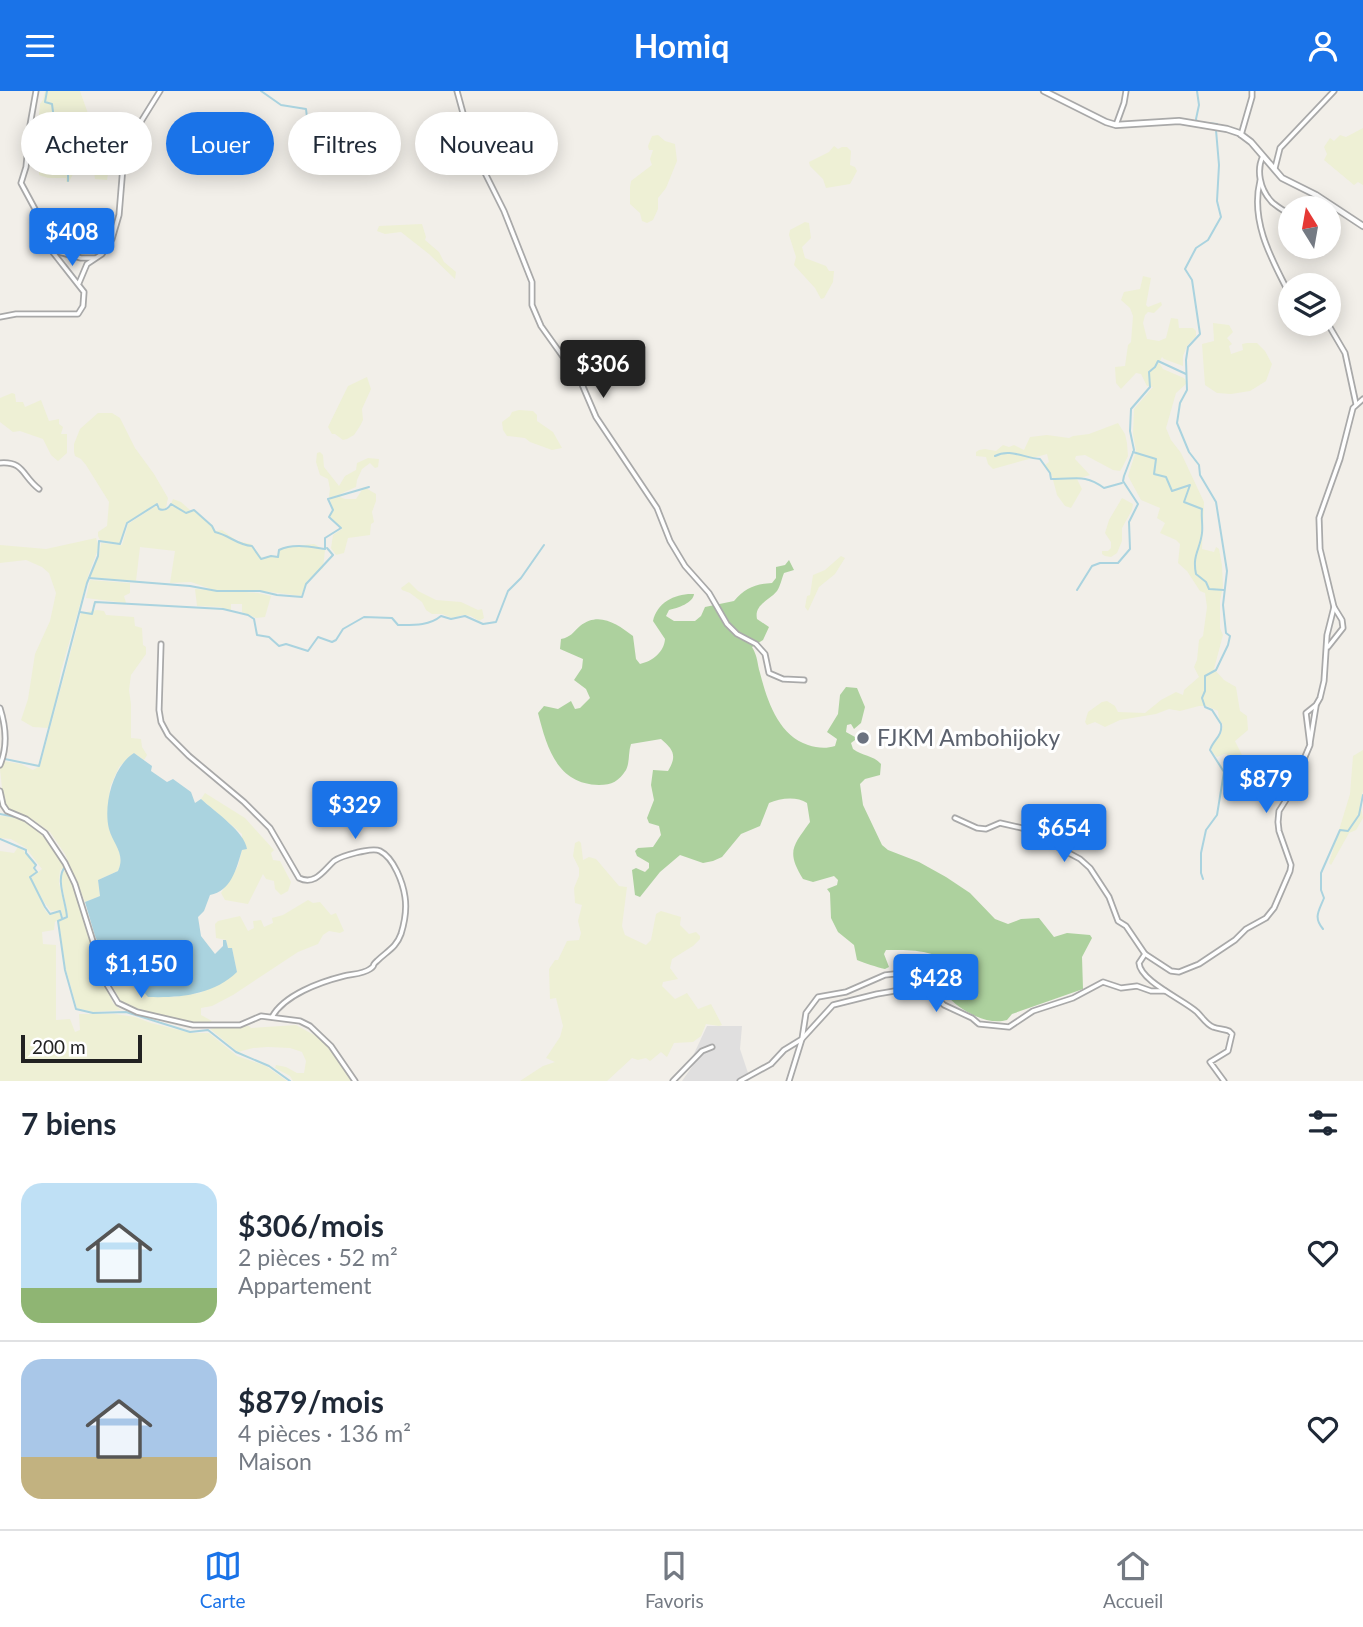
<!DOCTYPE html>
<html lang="fr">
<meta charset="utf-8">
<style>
:root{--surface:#fff;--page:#f6f6f7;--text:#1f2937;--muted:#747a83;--line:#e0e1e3;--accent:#1a73e8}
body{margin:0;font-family:Lato,sans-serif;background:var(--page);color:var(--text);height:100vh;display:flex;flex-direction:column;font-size:26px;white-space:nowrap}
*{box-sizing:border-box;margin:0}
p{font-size:23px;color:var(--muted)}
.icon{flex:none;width:38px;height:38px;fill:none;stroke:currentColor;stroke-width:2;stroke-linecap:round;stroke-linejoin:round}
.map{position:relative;height:990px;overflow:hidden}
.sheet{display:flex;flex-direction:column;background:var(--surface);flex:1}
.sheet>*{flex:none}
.banner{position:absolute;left:21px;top:21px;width:700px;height:63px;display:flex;gap:14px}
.needle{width:46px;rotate:349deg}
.fabs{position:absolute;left:1278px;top:105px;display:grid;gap:14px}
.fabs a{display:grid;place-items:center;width:63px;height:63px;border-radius:50%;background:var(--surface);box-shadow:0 4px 18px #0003;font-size:35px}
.scale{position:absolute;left:21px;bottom:18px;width:121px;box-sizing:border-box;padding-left:7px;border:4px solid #222;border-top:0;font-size:19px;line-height:24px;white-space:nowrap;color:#222;-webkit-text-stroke:5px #fff;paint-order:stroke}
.price{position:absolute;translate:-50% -60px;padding:0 16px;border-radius:7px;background:var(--accent);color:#fff;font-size:23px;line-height:46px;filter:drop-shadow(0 2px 4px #0008)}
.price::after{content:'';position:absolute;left:50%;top:42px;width:21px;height:16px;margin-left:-10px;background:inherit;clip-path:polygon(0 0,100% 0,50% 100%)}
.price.on{background:#222;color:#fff}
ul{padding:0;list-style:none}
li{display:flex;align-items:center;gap:21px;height:175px;padding:0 21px}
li+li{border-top:2px solid var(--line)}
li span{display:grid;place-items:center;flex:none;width:196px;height:140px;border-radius:21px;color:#555}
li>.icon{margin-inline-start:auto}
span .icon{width:84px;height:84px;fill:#fffc;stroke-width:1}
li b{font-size:30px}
h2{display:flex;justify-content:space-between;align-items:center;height:84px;padding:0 21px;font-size:30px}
.chip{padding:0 24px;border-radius:32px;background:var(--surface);box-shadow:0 4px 18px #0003;font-size:24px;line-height:63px}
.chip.on{background:var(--accent);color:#fff}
header{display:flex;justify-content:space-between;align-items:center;height:91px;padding:0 21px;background:var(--accent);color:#fff;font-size:32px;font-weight:700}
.menu{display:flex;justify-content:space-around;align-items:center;height:98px;border-top:2px solid var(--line);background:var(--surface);font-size:19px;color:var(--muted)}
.menu a{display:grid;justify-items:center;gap:4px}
.menu .on{color:var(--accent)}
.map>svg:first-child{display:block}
</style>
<header><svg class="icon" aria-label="menu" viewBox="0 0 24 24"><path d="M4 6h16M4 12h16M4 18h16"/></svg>Homiq<svg class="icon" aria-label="person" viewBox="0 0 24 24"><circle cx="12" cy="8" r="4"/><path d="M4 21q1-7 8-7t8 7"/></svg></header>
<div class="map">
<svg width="1363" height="990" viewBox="0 0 1363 990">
<rect width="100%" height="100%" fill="#f2efe9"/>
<path fill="#e0dfdf" d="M707,935h35l-2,23 10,30 -2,2h-66l12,-17 -2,-6z"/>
<g fill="#eef0d5">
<path d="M45,0h35l11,31 -1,7 -11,2 -2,10 12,8 4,-2 8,5 8,16 -2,12 -12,-1 -1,-7 -21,2 -4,8h-3v-4h-18l-9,-3v-60l1,-11 3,-4z"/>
<path d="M1363,37v57l-5,-3 -4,3 -30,-25 3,-6 -3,-7 6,-9 4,3 6,-6 6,2z"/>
<path d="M658,44l7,6 10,3 2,17 -11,27 -8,10v11l-5,11 -6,3 -5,-2 -2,-8 -10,-9v-17l1,-6 21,-16 -2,-6 3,-9h-4l-1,-4 4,-10z"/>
<path d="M834,55l4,3 4,-2h5l4,4 -1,14 5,2 2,4 -7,13 -24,4 -3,-9 -13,-13 -1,-4 20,-10z"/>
<path d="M805,131l4,1 2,15 -9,9 3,11 21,8 3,5h5l-1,11 -9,16 -3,1 -6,-11 -21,-23 2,-8 -7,-22 1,-5z"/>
<path d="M422,133l4,13 -1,3 14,12 5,10 12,10 -1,7 -26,-25 -28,-22 -16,2 -8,-3 2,-5z"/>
<path d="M1143,185l8,2 -5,27 2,2 13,-5 1,3 -8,8 -6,-1 -3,3 -2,8 4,16 12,2 7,-3 5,-20 7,1 1,9h14l3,3v5l-9,10 -4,10v10l-19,-7 -2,-2 -3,6 4,6 21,9 3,5 -11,10 -10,35 5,12 10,13 23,49 -2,47 12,3 2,-5 3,2 3,16 1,21 -3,15v27l3,7 -9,34 10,11 12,7 4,24 7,5 1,14 -13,11 7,14 -4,1 -14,-2 -7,3 -5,-5v-7l9,-11 2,-9 -4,-6 -1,-8 -11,-5h-8l-19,5 -11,-2 -13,5 -36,6 -15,7 -10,-5 -8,3 -2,-3 3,-10 14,-10 5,-1 8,5 3,6 27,1 16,-13 15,-8 7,3 1,-5 15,-13 -5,-10 3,-7 2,-20 4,-4 4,-29 -2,-14 -5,-2 -13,-20 -9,-8 2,-19 -4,-4 -16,-7 5,-10 -8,-5 3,-10 -19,-8 -13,-24 8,-25 -3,-17 1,-25 19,-22 -6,-1 -6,-12 -5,-1 -15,16 -5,-6 -1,-16 10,-1 3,-21 3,-3 2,-26 -3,-8 -9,-8 3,-8 16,-3z"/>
<path d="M1213,232l16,2 4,7 -6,6 5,6 -3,2 2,8 12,-4 -1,-6 5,-1h10l8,8 7,13 -6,17 -16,10 -19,3 -14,-1 -12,-8 -3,-41 12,-3z"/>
<path d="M367,286l4,12 -9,20 1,11 -3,6 -6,9 -7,4 -4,1 -8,-6h-3l-4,-7 20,-41z"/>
<path d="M12,302l3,1 1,8h7l2,5 16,-7 8,21 10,-2v5l4,3 -2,7h6v19l-9,8 -7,-6 -8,-16 -23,-8 -7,1 -13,-10v-24z"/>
<path d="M519,319l14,1 4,4v6l16,11 9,16 -10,2 -22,-8 -5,-4 -18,-2 -4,-6 -1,-8 8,-6 2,-4z"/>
<path d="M98,322h14l8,5 15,30 19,26 14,24 -2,10 -6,1 -2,-6 -33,21 -5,20 -20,-4 -2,-4v-4l9,-6 2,-24 -23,-37 -5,-6 -6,-3 -1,-4v-8l6,-15z"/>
<path d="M1118,332l7,11 2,9 1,13 -6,12 -2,3 -7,-1 -28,-15 -9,1 -1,3 15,16 -13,4 5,10 -11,19 -6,-2 -8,-11 -5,-19 -7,-11 4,-3 -2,-8 -54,15 -5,-5 -2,-7 -10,-1v-4l3,-2 6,-1 11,2 7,-6 6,2 5,-2 10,5 6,-13 17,-2 22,3 4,-2 16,-2z"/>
<path d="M320,361l3,3 1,12 15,19 6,-10 11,-6 1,-7 11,-5 11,1 -1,8 -3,1 -5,-5 -8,6 -5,11 -1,7 -16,7v3l5,2h11l8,-12 12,7v7l-4,11 2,10 -3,2 -1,11 -22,3 -4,15 -8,2 -5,-7 2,-13 9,-6 -12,-13 3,-7 -4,-13 1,-7 -2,-10 -8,-4 -4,-13 1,-9z"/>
<path d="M1122,407l11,6 -1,6 -10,18v13l-5,12 -6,4 -6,-1 -3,-2v-3h6l3,-3v-6l-6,-9 4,-13z"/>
<path d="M173,408l8,3 9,8h5l21,21 6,-1 15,11 14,3 11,14 15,-2 2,-7 6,-2 29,-3 11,6 -2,18 -16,13 -6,15 -46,-6h-41l-23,-8 -21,1 5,-32 -35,-4 -4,34 -46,-4 9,-22 2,-12 21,2 6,-21 28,-18 4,5 9,-2z"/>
<path d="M96,447l3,9 -10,26 -28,98 -8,44 -5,13 -15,-1 -12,-7 7,-21 7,-45 15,-33 6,-28 -7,-20 -7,-6 -16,-7 -26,3v-18l46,4z"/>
<path d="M841,465l4,2 -10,16 -16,13 -11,24 -3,-4 2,-11 3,-1 3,-20 12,-5z"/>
<path d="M90,489l40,3v10l-6,3 2,7 -40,-5z"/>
<path d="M409,491l9,9 18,9 25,2 17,8 4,-1 2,9 -5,3 -8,-5 -8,-1 -11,3 -10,-4h-10l-6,-4 -4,-8 -12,-9 -8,-3 -1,-2z"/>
<path d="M195,498l63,4 13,3 -6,21 -9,1 -14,-6v-8h-11v7l-11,-4 -23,-1z"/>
<path d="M97,519l7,1 2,4 28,2 1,9 7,2 1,17 3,2v7l-15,21 -2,15 2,14v34l10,1 1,8 5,8 -3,5 -10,-7 -15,14 -9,20 -2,35 2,10 9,17 2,14 -3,8 -20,9 2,16 -15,6 -20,-48 -15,-22 -18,-13 -19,-7 -7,-6 -3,-8 -3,-29 3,-8 18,3 12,6 7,-4 41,-153z"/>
<path d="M1363,659v41l-3,11 3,16 -7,12 -7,3 -18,32 -2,-2 21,-69 3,-38z"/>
<path d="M205,702l40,25 29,32 -3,3 2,7 7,1 11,21 -3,9 -7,4 -6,-6 -1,-8 -8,-2 -3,-5 -15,30 -23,-4 -4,-7 17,-27 4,-16v-16l-41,-35z"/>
<path d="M0,725l15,1 13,6 18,16 12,17 6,12 -4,2 -1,13 8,33 -4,1 -2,-7 -10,1 -7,-9 -13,-24 11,-9 -16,-21 -15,-9 -11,-1z"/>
<path d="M579,750l2,2 2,17 6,-3 7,2 23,27 8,1 -5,39 3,9 21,10 5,-5 5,-26 5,-3 20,6 -1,8 9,9 7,-2 4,4v3l-7,7 -21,13 -2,9 8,11 -15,3 -1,4 13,13 12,-6 11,16 13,-5 11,21 -3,1 -13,-2 -5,12 -8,6 -19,1 -7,14 -6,-5 -11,9 -4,-3 -8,2 -6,-2 -25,23h-87l23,-15 12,-4 -9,-4 14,-21 3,-11 -7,-28 -6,1 -1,-30 6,-9h3l9,-19 12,-1 2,-7 -3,-12 4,-16 -7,-2 -1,-15 5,-12v-8l-6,-12 2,-13z"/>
<path d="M18,756l6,4 11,14 -2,3 3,4 -6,6 15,32 4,5 10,-3 3,6 -7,4 -1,8 -12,2 1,12 13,1v75l14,-1 5,13 5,-2 -1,-16h36l20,3 16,6 40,10h18l28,23 29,10 21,15h-287v-230l14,2z"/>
<path d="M68,779l9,23 27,89 9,21 8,7 -28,2 -16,-4 -12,-42 -6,-44 9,-6 -7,-36 1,-8z"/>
<path d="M308,809l5,3 7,-1 11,13 5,-2 8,18 -4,2 -11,-2 -6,4 -5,9 -20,8 -65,43 -21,11 -11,2v7l11,6 -5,2h-16l-63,-16 -6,-4 -12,-21 -2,-17 13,-3 18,27 34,8 27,-4 37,-21 -5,-24h-4l-2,-8 -10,-2 -1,-14 3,-3 22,-5 8,15 6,-3 -1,-7 8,-1 3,7 9,-4 -1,-5 11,-3z"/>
<path d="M296,934l27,15 8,9 22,32h-60l-3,-5 -15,-8 1,-3 10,2 11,6h7l2,-12 -4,-9 -12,-4 -22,-1 -15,1 -15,4 -28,-23 8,-2 31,-1 2,2z"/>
</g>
<path fill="#add19e" d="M789,469l5,10 -10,3c-2,5 -4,14 -7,18 -8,10 -23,13 -20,28l12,8 -6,13 -11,7c6,10 5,16 8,26 7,27 18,62 48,72 9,3 18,4 27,1l2,-7 -10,-7 11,-18 2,-19 6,-8 11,1 8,19 -4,16 -7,6 -3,-5 -4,1 -1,7 9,5v3l-4,3 2,6c9,7 20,6 28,15l-1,11 -15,4 -5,5 3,21 19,40 6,5 31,12 27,15 24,16 25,26 13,5 13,-5 18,-1 15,19 13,-4 23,2 2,3 -10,19 1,32 -71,25 -5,6c-19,6 -45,-9 -58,-22 -1,-9 2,-21 0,-29 -5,-21 -47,-19 -63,-19l-2,4 5,13 -4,2c-9,-2 -20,-6 -28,-9l-3,-15 -16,-13 -7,-14 -1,-25 -3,-4 10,-4 1,-5 -4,-4 -21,6 -10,-3c-17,-28 -10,-33 7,-57l-3,-19c-10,-7 -27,-5 -38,0l-9,23 -19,8 -19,23 -9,4 -10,2 -23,-8 -20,17 -20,25 -5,-2 -3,-25 4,-2 9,4 4,-4v-5l-12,-7 -2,-5 3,-3 15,-1 8,-12 -2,-9 -10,-3 -2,-5 7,-18 -3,-15 2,-15 15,1c9,-15 6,-21 -7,-32l-30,5c-3,9 -1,18 -5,26 -7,11 -14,15 -27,15 -42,-1 -52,-37 -61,-72l6,-7 14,3 13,-8 4,8 5,-1 10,-10 -4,-9 -12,-9 8,-12 1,-9 -23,-10 1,-10c10,-2 11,-6 19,-13 19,-15 37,-2 53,10l3,23 4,5c13,-3 24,-12 25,-25l-12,-18c4,-19 23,-28 41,-27 -1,9 -16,14 -25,16l-3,6 8,5h21l6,-5 4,-9 29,-6c11,-13 21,-17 38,-18l4,-5v-11l9,-2z"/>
<path fill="#aad3df" d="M134,662l18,13 -1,5 16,11 6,-3 18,13 4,11 6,-4c13,12 44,33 46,50l-5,1c-6,20 -11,41 -32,45l-6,16 -6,6 3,19 14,18 8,-8v-6h3l2,8h4l5,24c-24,23 -57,26 -89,25l-15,-17h-7l-5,-18 -13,3 -13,-29 -10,-34 15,-6 -2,-16 20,-9c8,-17 -5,-27 -9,-42 -6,-24 4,-63 25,-76z"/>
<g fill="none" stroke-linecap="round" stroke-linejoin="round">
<g stroke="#aad3df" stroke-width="2">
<path d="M47,0l-2,11 7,2 4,31 7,1c1,15 6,29 5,45"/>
<path d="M261,0l20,14 25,4 2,17 22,24"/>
<path d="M1197,0l2,14 -3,14 1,3 20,2"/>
<path d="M1133,361l23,7 -2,15 12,3 6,14 18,-6 -6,17 18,7c-1,8 1,16 0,24 -2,17 -10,22 -6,41l10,8 3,7 15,1"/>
<path d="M995,365c15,-8 29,2 45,3l10,14 1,6c23,1 33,-6 53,9l18,-5"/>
<path d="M89,487l101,8 27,5h43l17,4 25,2 4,-13 27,-29 -6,-7"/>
<path d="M1077,499l15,-24 8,-3h18l12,-14 -1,-27 9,-18 -15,-23 1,-5 10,-26 -4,-19 1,-22 19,-22 -1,-15 6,-5 3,-6 28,13"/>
<path d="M80,521l12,2 3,-12 128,7 25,6 6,4 3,16 12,2 10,9 7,-2 22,7 10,-14 14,5 4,-2 7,-11 21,-12 28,1 6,7c15,0 31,1 43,-9l10,3 14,-3 18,8 13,-2 12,-31 13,-13 23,-33"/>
<path d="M0,667l39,8 48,-183 11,-27 1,-15 21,3 7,-21 30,-19 2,5c5,2 9,0 12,-5l15,9 8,-3 18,16 3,6c14,3 22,13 37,14l9,13 10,-3 7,1 1,-7c14,-7 32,-3 46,-1v-11l16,-10 -12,-11 4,-7 -5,-11 41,-12"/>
<path d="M0,723l16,3"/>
<path d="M0,748l26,11v3l10,12 -2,3 3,4 -7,5 15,30 5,7 10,-3 2,7"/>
<path d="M65,776c-10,11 1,35 2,50l-9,4 7,49 11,39 17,4 33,-1 64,20 18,-2 28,22 33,14 21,15"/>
<path d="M1203,788l-2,-6v-20l5,-23 11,-15 7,-43 -14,-22c3,-10 13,-14 11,-26l-9,-14 -7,-3 -3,-9 3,-7v-15l11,-6 12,-25 2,-9 -4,-3 -3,-28 4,-34 -11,-69 -16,-27 -1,-10 -10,-13 -12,-29 3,-20 7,-13 -1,-30 2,-13 12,-13 -8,-54 -7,-11 11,-21 12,-8 13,-23 -4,-16 2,-36 -3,-35"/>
<path d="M1323,838c-10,-12 -4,-18 1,-31l-3,-8v-17l19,-43 8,1 11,-16 4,-20"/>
</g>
<defs>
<g id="minor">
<path d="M457,0l18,66 7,10 22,44 28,71v23l9,21 40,56 15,35 61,91 13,33 15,25 24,27 18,31 10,10 19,10 9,10 4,19 14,6 21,1"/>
<path d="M1116,34l8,-22 2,-12"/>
<path d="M1241,44l11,-38v-6"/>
<path d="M1263,65c-7,14 -3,33 8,45 4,5 13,9 19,14"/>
<path d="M1275,77l5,-20 54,-57"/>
<path d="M1260,90c-10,41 12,79 30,114"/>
<path d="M55,160l26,7h14"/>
<path d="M79,192l8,-19 15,-10 10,-15 7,-24 5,-61 5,-13 31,-50"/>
<path d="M0,226l16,-3h62l5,-8 1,-14 -40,-51 -9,-32 -14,-26 5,-16 4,-42 6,-34"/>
<path d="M1328,233l17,29 11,51"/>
<path d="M0,372c24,-2 22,13 39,26"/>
<path d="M161,553l-2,66 2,12 7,13 21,21 55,46 26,26 29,50c16,8 25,-8 35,-17 7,-5 17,-7 25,-9 7,-1 15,-4 21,-1 14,7 23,32 25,46 2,13 0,24 -4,37 -5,14 -14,17 -24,27 -7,6 0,3 -7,8 -7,5 -18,5 -26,7 -24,6 -60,19 -72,41"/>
<path d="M1328,556l15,-19 -1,-8 -8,-13"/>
<path d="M0,617c6,19 8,38 0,57"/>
<path d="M1310,652l6,-37"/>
<path d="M0,700l3,14 4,6 19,8 19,14 20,30 10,21 31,99 12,20 19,9 56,13h47l21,-9 39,5 10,5 21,20 24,35"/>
<path d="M955,727l22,10 9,1 14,-6 22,5 58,31 10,9 19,29 9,24 8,5 19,28"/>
<path d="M673,990l29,-30 10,-4"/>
<path d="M740,990l31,-17 13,-14 18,-11 4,-26 12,-16 28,-5 39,-17 9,-1 28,10 22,21 28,13 7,6 30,3 24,-16 40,-13 30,-16 18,6 16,-2 14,5h14"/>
<path d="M789,990l13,-42 31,-34 44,-11 47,-8"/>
<path d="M1224,990l-14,-19 18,-11 4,-17 -3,-3c-5,-2 -11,-2 -16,-4 -6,-2 -11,-10 -16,-15 -13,-12 -57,-31 -58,-49l6,-9 26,17 8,1 20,-8 36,-24 11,-11 20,-11 8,-10 16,-37 1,-6 -12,-34 -1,-9 1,-11 24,-38 1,-14 6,-14 -4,-32 10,-8 4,-7 4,-17 3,-46 7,-28 -14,-58 -1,-31 21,-59 13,-51 10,-9"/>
</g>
<path id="tertiary" d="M1044,0l62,31 10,3 63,-4 48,8 12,4 12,9 31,36 34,17 47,31"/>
</defs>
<use href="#minor" stroke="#a9a9a9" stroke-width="7"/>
<use href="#tertiary" stroke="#a9a9a9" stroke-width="8"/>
<use href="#minor" stroke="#fff" stroke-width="3.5"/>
<use href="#tertiary" stroke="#fff" stroke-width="4.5"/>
</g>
<circle fill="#6b7280" stroke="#fff" stroke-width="2.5" cx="863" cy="647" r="7"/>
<g text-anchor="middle" stroke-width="6" stroke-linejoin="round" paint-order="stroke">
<g font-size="23" fill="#5b616d" stroke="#fff" text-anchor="start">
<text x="877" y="655">FJKM Ambohijoky</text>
</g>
</g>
</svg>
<div class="fabs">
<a><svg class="needle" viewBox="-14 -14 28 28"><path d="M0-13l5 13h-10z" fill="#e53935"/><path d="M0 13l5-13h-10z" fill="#747a83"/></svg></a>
<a><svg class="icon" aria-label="layers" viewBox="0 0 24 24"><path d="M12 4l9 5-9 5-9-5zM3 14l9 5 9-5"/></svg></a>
</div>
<div class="scale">200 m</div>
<b class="price" style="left:72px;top:177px">$408</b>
<b class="price on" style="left:603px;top:309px">$306</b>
<b class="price" style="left:1266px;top:724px">$879</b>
<b class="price" style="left:355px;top:750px">$329</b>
<b class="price" style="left:1064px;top:773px">$654</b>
<b class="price" style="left:141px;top:909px">$1,150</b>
<b class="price" style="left:936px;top:923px">$428</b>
<div class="banner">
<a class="chip">Acheter</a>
<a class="chip on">Louer</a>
<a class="chip">Filtres</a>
<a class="chip">Nouveau</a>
</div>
</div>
<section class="sheet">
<h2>7 biens<svg class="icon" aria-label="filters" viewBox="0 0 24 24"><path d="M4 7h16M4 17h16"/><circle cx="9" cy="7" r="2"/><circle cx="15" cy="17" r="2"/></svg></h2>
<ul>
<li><span style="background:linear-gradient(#bfe0f5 75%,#8fb573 0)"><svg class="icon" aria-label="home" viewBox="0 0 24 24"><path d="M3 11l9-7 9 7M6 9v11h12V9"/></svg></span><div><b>$306/mois</b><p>2 pièces · 52 m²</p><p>Appartement</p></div><svg class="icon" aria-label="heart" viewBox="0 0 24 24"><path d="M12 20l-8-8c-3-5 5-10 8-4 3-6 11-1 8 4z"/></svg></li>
<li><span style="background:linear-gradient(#a9c7e8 70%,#c2b280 0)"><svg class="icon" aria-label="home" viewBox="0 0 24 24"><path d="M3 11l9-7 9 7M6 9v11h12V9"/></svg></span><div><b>$879/mois</b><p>4 pièces · 136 m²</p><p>Maison</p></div><svg class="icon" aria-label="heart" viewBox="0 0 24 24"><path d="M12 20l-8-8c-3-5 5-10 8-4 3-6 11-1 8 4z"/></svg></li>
</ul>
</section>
<nav class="menu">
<a class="on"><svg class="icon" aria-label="map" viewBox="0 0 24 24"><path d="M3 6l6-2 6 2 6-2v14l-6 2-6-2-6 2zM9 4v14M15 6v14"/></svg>Carte</a>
<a><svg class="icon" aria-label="saved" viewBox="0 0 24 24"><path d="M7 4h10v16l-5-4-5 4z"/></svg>Favoris</a>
<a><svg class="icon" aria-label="home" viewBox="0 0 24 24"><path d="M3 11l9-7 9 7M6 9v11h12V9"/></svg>Accueil</a>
</nav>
